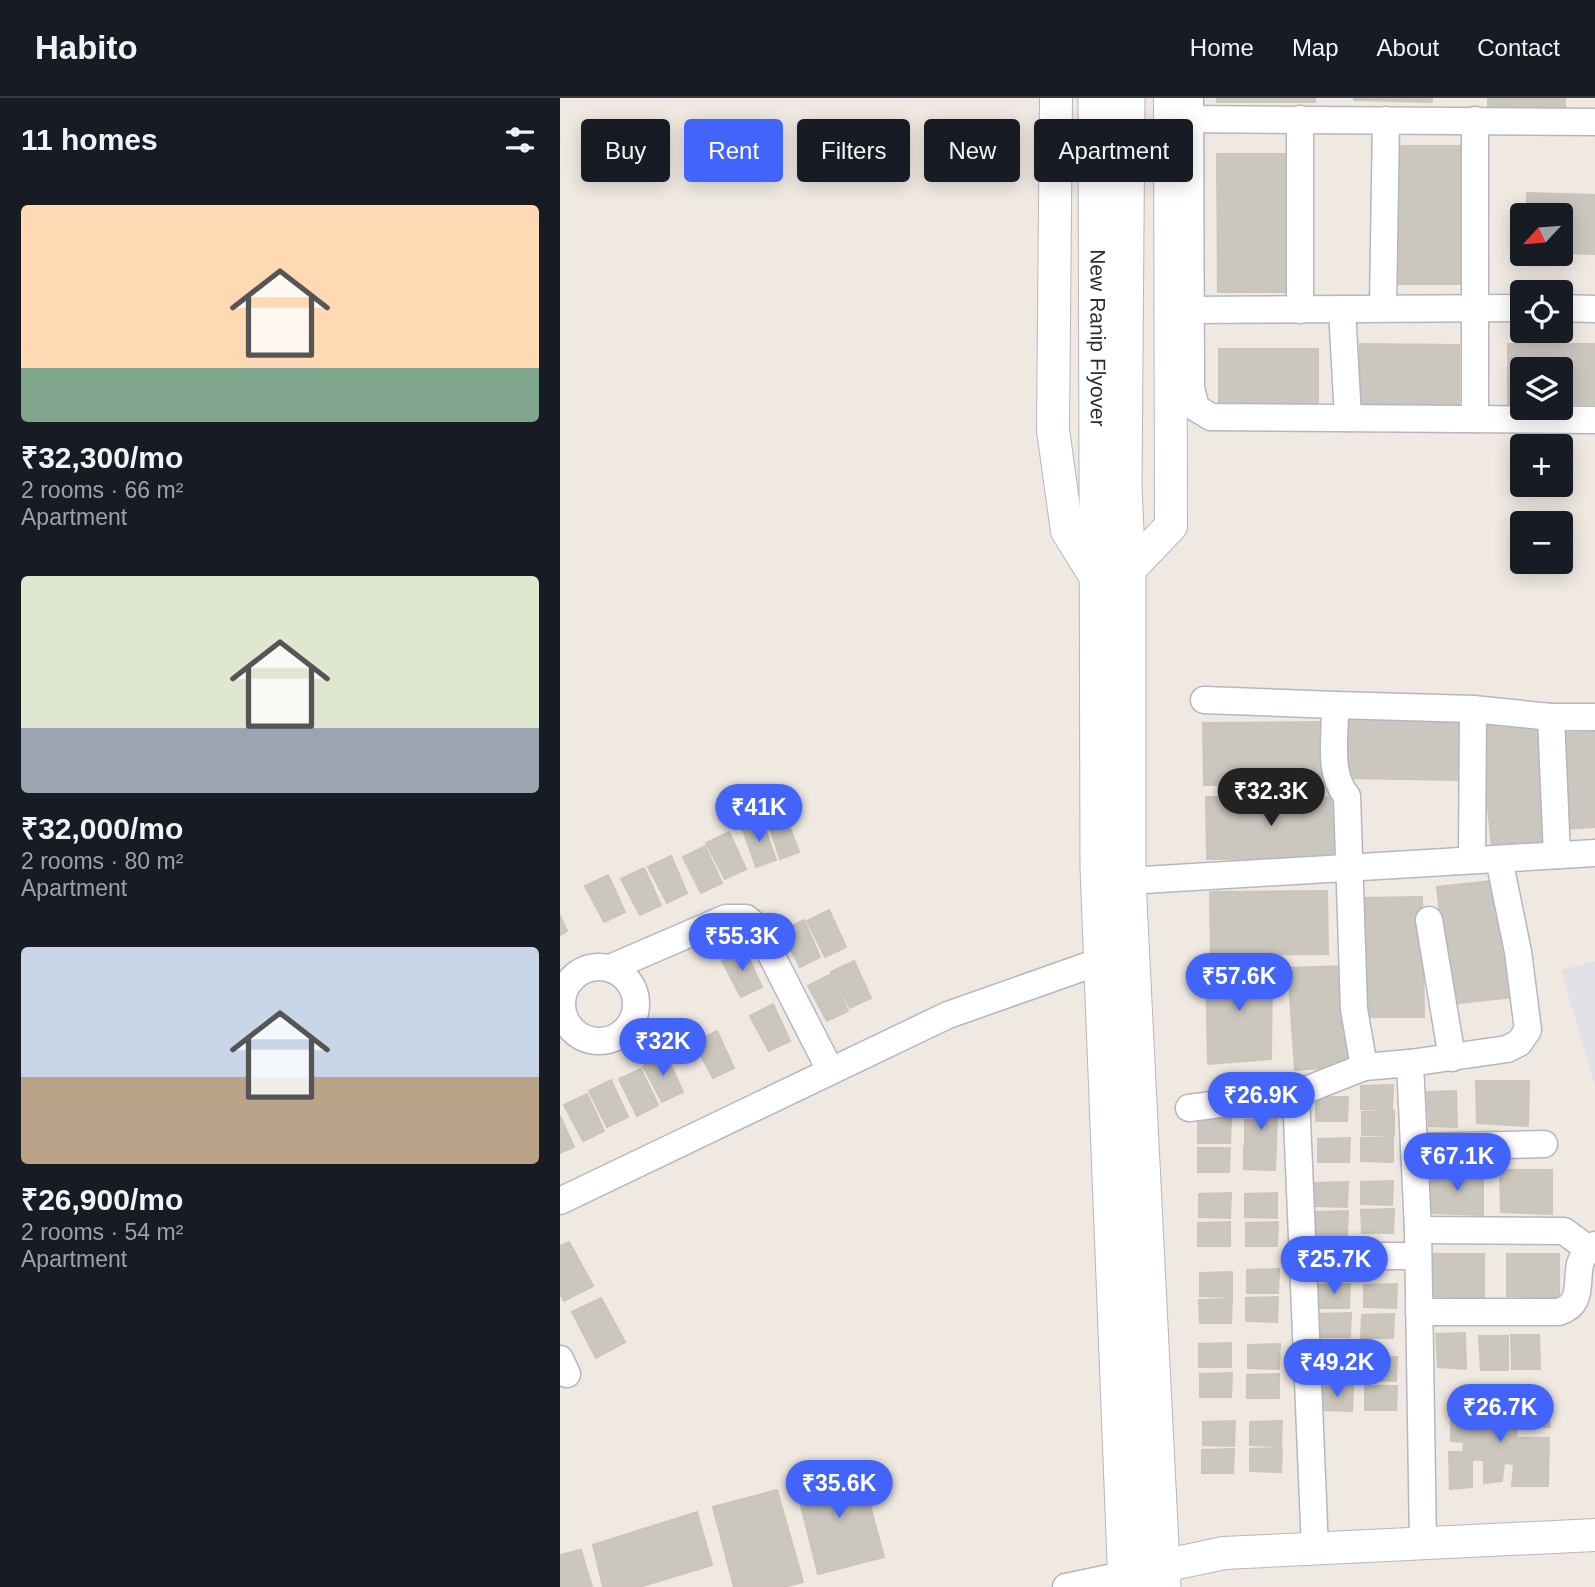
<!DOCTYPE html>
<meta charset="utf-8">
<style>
:root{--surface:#171b24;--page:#20242c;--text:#f1f3f6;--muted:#9ea1a6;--line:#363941;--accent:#4264fb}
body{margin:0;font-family:Helvetica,sans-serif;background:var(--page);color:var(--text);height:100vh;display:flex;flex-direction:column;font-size:26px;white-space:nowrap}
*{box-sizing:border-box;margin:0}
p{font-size:23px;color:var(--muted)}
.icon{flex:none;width:38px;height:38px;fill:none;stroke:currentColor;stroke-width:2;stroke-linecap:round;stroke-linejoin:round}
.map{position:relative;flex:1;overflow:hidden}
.details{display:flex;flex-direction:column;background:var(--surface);width:560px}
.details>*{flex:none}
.hud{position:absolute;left:21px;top:21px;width:665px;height:63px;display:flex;gap:14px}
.needle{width:46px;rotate:244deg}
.controls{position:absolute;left:950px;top:105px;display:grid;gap:14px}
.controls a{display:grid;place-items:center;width:63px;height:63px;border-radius:7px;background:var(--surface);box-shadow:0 4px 18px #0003;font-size:35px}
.price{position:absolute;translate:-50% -60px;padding:0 16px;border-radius:24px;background:var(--accent);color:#fff;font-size:23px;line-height:46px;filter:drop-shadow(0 2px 4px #0008)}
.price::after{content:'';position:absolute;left:50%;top:42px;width:21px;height:16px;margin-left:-10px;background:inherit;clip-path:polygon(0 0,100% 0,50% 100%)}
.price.current{background:#222;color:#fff}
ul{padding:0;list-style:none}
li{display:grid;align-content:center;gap:14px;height:371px;padding:0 21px}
li span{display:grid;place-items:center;height:217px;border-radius:7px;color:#555}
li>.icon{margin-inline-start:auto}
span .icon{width:126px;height:126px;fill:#fffc;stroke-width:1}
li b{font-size:30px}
h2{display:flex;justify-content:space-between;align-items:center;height:84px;padding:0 21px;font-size:30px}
.tag{padding:0 24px;border-radius:7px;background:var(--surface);box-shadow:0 4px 18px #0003;font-size:24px;line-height:63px}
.tag.current{background:var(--accent);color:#fff}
header{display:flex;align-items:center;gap:42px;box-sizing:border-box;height:98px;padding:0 35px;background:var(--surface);border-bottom:2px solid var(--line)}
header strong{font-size:33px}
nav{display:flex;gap:38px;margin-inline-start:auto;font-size:24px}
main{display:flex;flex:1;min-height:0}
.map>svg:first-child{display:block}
</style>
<header>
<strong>Habito</strong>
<nav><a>Home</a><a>Map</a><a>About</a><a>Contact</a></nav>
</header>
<main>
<section class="details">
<h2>11 homes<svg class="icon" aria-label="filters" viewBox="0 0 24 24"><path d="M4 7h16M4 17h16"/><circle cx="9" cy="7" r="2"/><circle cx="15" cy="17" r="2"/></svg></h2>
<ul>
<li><span style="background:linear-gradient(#ffd9b3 75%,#7fa58c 0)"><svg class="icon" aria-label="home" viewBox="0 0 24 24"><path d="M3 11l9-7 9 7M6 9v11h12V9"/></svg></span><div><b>₹32,300/mo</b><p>2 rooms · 66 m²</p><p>Apartment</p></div></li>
<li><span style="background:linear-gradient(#dfe7d0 70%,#9aa5b1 0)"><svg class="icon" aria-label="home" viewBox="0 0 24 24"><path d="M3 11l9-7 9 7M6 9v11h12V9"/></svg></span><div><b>₹32,000/mo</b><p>2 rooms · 80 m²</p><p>Apartment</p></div></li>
<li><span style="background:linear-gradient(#c9d6e8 60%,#b9a48a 0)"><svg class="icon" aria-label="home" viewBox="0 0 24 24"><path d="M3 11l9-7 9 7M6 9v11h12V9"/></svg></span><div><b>₹26,900/mo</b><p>2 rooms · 54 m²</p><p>Apartment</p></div></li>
</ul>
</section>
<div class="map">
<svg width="1035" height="1489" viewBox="0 0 1035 1489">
<rect width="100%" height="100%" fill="#efe9e1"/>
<path fill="#e3e1e8" d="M1035,863v125l-34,-116z"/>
<g fill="#cbc7bf" stroke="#cbc5ba" stroke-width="2">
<rect x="657" y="0" width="98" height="4"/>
<path d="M794,0h78v4l-78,-2z"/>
<path d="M928,0h77v10l-77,-2z"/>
<path d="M830,48h76l1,138h-76z"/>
<path d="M657,56h76v138h-75z"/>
<path d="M967,95l68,2v59l-34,-1v-38h-34z"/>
<path d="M800,246l99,1v59h-99z"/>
<path d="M948,246h87v60h-34v-35h-39v35h-14z"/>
<rect x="659" y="251" width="99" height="60"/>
<path d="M785,619l116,3 -1,60 -116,-2z"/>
<path d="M980,622l13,122 -61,6 -12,-122z"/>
<path d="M761,624v63h-117l-1,-62z"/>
<path d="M1035,634v95l-30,2 -3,-96z"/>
<path d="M646,699h130l1,61 -130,1z"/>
<path d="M224,714l15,40 -19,7 -13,-41z"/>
<path d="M202,722l14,40 -20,7 -14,-40z"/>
<path d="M169,734l17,37 -21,10 -19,-36z"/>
<path d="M145,748l17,37 -21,10 -18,-36z"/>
<path d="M111,758l16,37 -20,10 -19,-36z"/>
<path d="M84,770l17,37 -21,10 -19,-36z"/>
<path d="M48,777l17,37 -21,10 -19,-36z"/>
<path d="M940,782l13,117 -63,7 -13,-117z"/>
<path d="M767,793l1,63 -117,1 -1,-63z"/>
<path d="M862,799l2,120h-65l-2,-119z"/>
<path d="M269,812l17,37 -21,10 -18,-36z"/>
<path d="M0,818l7,15 -7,4z"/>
<path d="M244,822l16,37 -20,10 -19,-36z"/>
<path d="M185,852l17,37 -21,10 -19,-36z"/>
<path d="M294,863l17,37 -21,10 -19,-36z"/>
<path d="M646,867h66l-1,94 -63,5z"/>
<path d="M786,868l5,100 -56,4 -7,-102z"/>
<path d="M271,876l17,37 -21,10 -19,-35z"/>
<path d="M213,906l17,37 -21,10 -19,-35z"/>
<path d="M157,933l17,37 -21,10 -19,-36z"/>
<path d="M106,957l17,37 -21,10 -19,-36z"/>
<path d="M81,971l17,36 -21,11 -18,-37z"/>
<path d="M51,982l17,37 -21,10 -18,-36z"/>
<path d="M916,983h53l-1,45 -51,-3z"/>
<path d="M833,987l-1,25 -31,-1v-23z"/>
<path d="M896,993l1,36 -28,-1 -2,-34z"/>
<path d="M27,996l17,37 -21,10 -19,-36z"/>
<path d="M756,999h32l-1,24h-31z"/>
<path d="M834,1013v24h-32v-23z"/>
<path d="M0,1018l14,31 -14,6z"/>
<path d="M671,1021l-1,24h-32v-23z"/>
<path d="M717,1021l-1,25h-31v-24z"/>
<path d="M833,1039v25l-32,-1v-23z"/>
<path d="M790,1040l-1,24h-31v-23z"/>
<path d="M716,1047l-1,25 -31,-1v-23z"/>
<path d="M638,1050h32l-1,24h-31z"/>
<path d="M940,1072h52v44l-51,-2z"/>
<path d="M871,1073h52v44l-52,-2z"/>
<path d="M833,1083l-1,24 -31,-1v-22z"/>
<path d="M788,1084l-1,25 -31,-1 -1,-23z"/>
<path d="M671,1095l-1,25 -31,-1v-23z"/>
<path d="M717,1095v25l-32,-1v-23z"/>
<path d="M834,1111l-1,24h-31l-1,-23z"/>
<path d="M788,1113l-1,24h-31v-23z"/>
<path d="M670,1124v24h-32v-23z"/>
<path d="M718,1124l-1,24h-31v-23z"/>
<path d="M9,1144l24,44 -29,15 -4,-7v-48z"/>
<path d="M872,1156h52v45l-52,-3z"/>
<path d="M947,1156h52v44l-52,-2z"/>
<path d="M719,1171l-1,24h-31v-23z"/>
<path d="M672,1174v25l-32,-1v-23z"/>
<path d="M790,1186l-1,24h-31v-23z"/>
<path d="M837,1186l-1,24 -32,-1v-22z"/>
<path d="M718,1199l-1,25 -31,-1v-23z"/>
<path d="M41,1200l24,44 -29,16 -24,-46z"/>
<path d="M672,1201l-1,24h-31l-1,-23z"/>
<path d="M791,1215l-1,24h-31v-23z"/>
<path d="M834,1216l-1,24h-32l1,-23z"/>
<path d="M905,1235l1,36 -28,-2 -2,-33z"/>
<path d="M951,1237h28l1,34h-28z"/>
<path d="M919,1238h29v34h-27z"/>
<path d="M671,1245v24h-32v-23z"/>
<path d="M720,1246l-1,25 -31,-1v-23z"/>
<path d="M805,1259h32l-1,24 -31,-1z"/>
<path d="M794,1260v24h-32v-23z"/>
<path d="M672,1275l-1,24h-31v-23z"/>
<path d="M719,1276v24h-32v-23z"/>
<path d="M793,1288l-1,25 -32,-1 1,-23z"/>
<path d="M805,1288h32l-1,24h-31z"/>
<path d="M988,1304l2,25h-33l-1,11h33l-1,48h-36l2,-22 -10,-1 -2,18 -18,2v-23h-12v27l-22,2 -1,-37h14l1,-10 -13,-1v-38l22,1 1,19 7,-1 1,-16z"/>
<path d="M675,1323l-1,25 -31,-1v-23z"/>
<path d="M722,1323l-1,25 -31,-1v-23z"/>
<path d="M722,1350l-1,24 -31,-1v-22z"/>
<path d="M674,1351l-1,24h-31v-23z"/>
<path d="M299,1367l25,92 -66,17 -23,-92z"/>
<path d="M217,1392l26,92 -19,5h-50l-21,-80z"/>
<path d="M137,1414l15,53 -73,22h-36l-10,-42z"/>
<path d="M21,1452l11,37h-32v-32z"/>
</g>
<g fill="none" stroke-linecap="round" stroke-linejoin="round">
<defs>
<g id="minor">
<path d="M630,0l1,290 5,20 15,9 384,3"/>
<path d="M622,21l413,3"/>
<path d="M915,22v299"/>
<path d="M823,210l3,-188"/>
<path d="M1001,210l34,1"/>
<path d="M782,211l6,109"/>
<path d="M623,212l339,-2"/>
<path d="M740,212v-191"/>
<path d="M644,602l131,5c1,28 -8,69 12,91l7,213 10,58 46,-4 97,-14 12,-6 9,-13 -10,-78 -19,-93"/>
<path d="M775,607l138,4 78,8"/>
<path d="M997,757l-6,-138h44"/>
<path d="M912,762l1,-151"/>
<path d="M567,783l468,-28"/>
<path d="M869,822l23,138"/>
<circle cx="39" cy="906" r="37"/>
<path d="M50,870l116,-50h20l11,9 73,143"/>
<path d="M850,965l8,167 5,313"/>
<path d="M736,996l19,455"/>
<path d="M629,1010l107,-14 68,-27"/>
<path d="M854,1049l130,-3"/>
<path d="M0,1103l388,-186 153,-54"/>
<path d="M858,1132l146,1 23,17"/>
<path d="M743,1158h115"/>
<path d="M859,1214h140c24,-8 17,-27 21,-48 2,-5 5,-11 7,-16l8,-3"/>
<path d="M0,1261l7,15"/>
<path d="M506,1489l62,-13"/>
</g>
<g id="tertiary">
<path d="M496,0l-3,332 14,101 30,48"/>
<path d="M567,474l44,-46 -1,-428"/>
<path d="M579,1473l85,-18 371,-18"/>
</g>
<g id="secondary">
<path id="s1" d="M537,0l2,769 28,720"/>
<path d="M566,0l-3,390 4,84v309l35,706"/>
</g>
</defs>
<use href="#minor" stroke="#b4b7c1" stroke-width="29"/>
<use href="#tertiary" stroke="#b4b7c1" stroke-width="34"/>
<use href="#secondary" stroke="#b4b7c1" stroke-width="39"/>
<use href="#minor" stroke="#fff" stroke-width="26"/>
<use href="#tertiary" stroke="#fff" stroke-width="32"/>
<use href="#secondary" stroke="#fff" stroke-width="37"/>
</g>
<g text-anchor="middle" stroke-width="5" stroke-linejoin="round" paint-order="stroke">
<g font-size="21" fill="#2e2e2e" stroke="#fff">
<text dy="7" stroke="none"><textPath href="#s1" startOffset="240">New Ranip Flyover</textPath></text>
</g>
</g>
</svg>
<div class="controls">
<a><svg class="needle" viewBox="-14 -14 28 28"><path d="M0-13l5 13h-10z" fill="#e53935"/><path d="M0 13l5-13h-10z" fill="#9ea1a6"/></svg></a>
<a><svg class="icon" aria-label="locate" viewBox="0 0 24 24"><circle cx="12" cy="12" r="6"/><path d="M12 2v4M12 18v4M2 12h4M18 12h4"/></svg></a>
<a><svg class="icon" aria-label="layers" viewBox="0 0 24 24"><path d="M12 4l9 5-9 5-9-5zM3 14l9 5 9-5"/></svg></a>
<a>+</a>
<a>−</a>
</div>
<b class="price current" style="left:711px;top:730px">₹32.3K</b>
<b class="price" style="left:199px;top:746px">₹41K</b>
<b class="price" style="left:182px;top:875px">₹55.3K</b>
<b class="price" style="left:679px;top:915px">₹57.6K</b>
<b class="price" style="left:103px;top:980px">₹32K</b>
<b class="price" style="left:701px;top:1034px">₹26.9K</b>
<b class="price" style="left:897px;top:1095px">₹67.1K</b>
<b class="price" style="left:774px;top:1198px">₹25.7K</b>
<b class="price" style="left:777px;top:1301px">₹49.2K</b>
<b class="price" style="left:940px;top:1346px">₹26.7K</b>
<b class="price" style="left:279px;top:1422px">₹35.6K</b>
<div class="hud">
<a class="tag">Buy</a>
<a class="tag current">Rent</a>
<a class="tag">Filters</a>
<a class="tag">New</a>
<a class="tag">Apartment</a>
</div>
</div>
</main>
